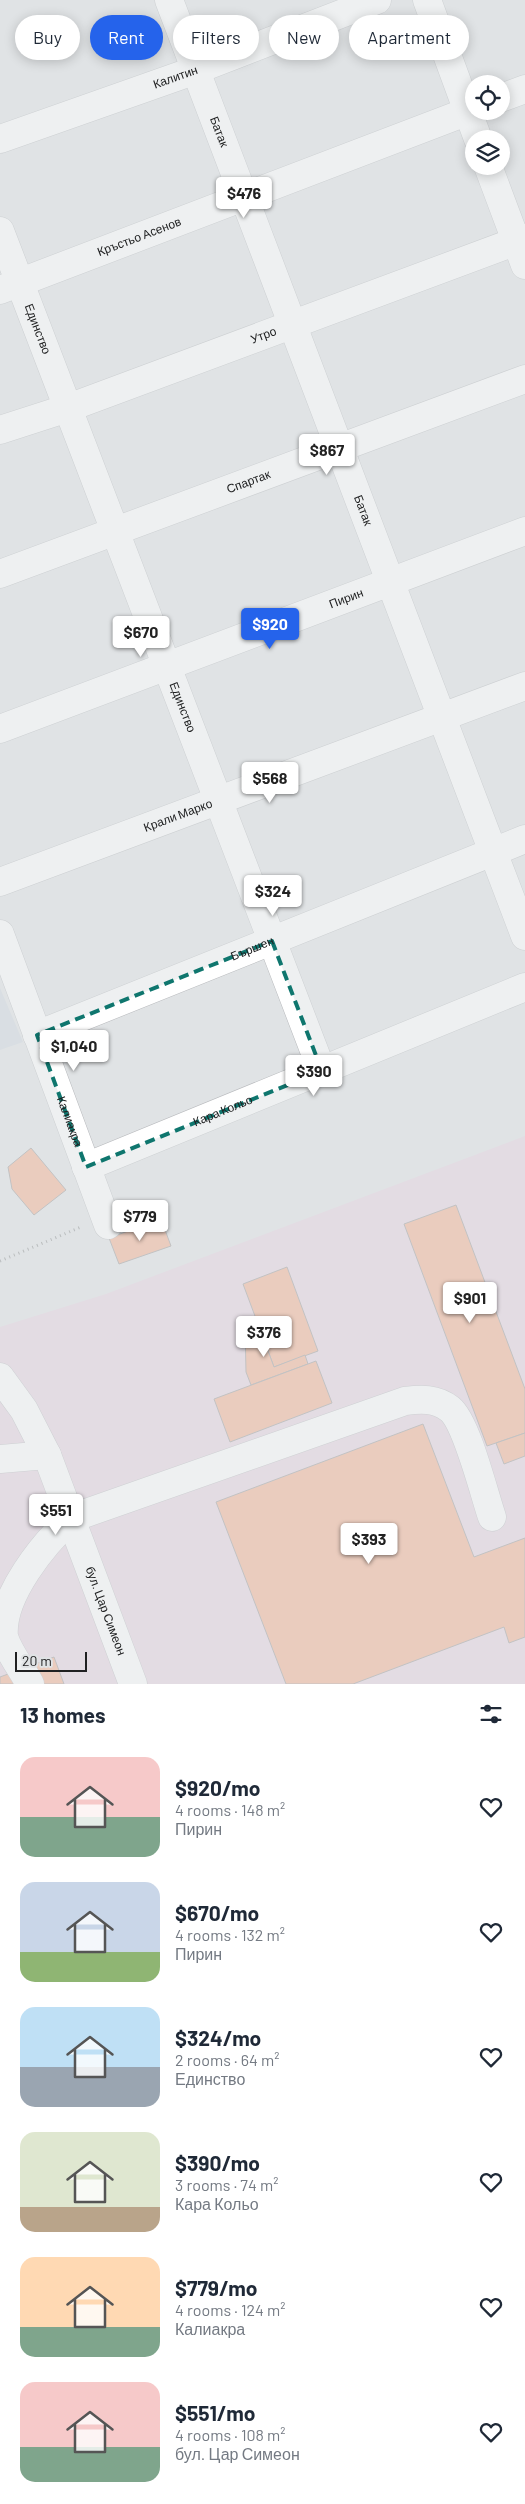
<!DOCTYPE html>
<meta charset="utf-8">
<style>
:root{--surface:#fff;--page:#f6f6f7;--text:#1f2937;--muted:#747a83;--accent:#2563eb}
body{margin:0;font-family:Barlow,sans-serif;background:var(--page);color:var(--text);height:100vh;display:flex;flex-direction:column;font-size:19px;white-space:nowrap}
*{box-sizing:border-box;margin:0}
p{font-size:16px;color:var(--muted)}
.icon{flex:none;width:28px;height:28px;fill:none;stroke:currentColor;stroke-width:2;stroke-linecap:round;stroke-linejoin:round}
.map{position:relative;height:1684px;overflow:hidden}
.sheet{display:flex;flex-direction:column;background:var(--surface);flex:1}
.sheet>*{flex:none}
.hud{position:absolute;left:15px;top:15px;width:495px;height:45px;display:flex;gap:10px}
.buttons{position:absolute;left:465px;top:75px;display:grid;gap:10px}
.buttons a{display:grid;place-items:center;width:45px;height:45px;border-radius:50%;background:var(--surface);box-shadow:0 2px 12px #0003;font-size:25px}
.scale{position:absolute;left:15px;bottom:12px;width:72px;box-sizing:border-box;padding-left:5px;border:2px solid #202122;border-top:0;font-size:14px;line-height:18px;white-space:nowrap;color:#202122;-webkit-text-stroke:4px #e0e3e5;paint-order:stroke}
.price{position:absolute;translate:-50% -42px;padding:0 11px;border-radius:5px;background:#fff;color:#222;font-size:16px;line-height:32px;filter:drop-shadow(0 1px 2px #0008)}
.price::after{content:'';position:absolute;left:50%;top:30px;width:15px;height:11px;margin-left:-8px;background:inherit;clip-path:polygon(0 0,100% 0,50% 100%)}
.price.active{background:var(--accent);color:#fff}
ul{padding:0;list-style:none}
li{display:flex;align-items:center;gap:15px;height:125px;padding:0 20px}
li span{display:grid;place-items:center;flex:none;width:140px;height:100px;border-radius:15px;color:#555}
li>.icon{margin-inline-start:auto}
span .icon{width:60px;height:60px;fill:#fffc;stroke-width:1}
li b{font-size:21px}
h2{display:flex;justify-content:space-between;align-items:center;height:60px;padding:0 20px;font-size:21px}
.chip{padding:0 18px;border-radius:22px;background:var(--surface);box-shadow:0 2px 12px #0003;font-size:18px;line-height:45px}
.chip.active{background:var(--accent);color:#fff}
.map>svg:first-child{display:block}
</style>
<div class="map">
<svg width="525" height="1684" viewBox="0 0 525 1684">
<rect width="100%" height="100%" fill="#e0e3e5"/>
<path fill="#e7d2e0" d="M525,1136v548h-525v-357l106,-33z"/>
<path fill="#d0d8e0" d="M0,988l23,54 -23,8z"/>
<g fill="#f7af8f" stroke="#9d9a99">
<path d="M31,1148l35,42 -32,25 -22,-26 -4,-22z"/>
<path d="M456,1205l69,184v44l-38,13 -83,-222z"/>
<path d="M161,1219l10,27 -52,18 -10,-26z"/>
<path d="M287,1267l31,84 -44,16 -31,-83z"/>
<path d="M257,1321l17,46 31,-12 3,9 -57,21 -5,-13 -1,-46z"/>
<path d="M316,1361l16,42 -102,39 -16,-43z"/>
<path d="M423,1424l51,133 51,-19v99l-16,6 -5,-16 -151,57h-67l-70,-182z"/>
<path d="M525,1433v23l-21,8 -8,-21z"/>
<path d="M54,1657l10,27h-64v-7z"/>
</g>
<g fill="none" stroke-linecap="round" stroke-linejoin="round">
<defs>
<g id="minor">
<path id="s1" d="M169,0l356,936"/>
<path d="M427,0l51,139"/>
<path d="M501,98l24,-9"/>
<path id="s2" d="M0,139l196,-69 181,-70"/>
<path d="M488,166l37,99"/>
<path id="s3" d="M0,231l322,840"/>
<path id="s4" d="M0,290l474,-181"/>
<path id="s5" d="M0,430l68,-22 457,-170"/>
<path id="s6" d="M0,574l525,-195"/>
<path id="s7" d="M0,729l525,-198"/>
<path id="s8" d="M0,882l525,-196"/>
<path id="s9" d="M0,934l108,291"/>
<path id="s10" d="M37,1035l488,-196"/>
<path id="s11" d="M86,1167l439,-180"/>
<path d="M0,1459l47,-4"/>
<path d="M30,1684c-8,-15 -21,-31 -26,-47 -4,-41 41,-95 68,-119l333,-117c16,-2 31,-3 45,8 17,14 34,85 42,108"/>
</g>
<g id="major">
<path id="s12" d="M0,1377l24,33 23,45 86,229"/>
</g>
</defs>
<use href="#minor" stroke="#b8babd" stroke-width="29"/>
<use href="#major" stroke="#b8babd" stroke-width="29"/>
<path stroke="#8c8e8f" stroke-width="3" stroke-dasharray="1 4" stroke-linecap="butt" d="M0,1261l81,-34"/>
<use href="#minor" stroke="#fff" stroke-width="28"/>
<use href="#major" stroke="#fff" stroke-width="28"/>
</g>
<path d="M0 0H525V1684H0ZM272,941l50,130 -236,96 -49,-132z" fill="#e0e3e5" fill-opacity=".55" fill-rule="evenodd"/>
<path fill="none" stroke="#0f766e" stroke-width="4" stroke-dasharray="10 6" stroke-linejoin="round" d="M272,941l50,130 -236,96 -49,-132z"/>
<g text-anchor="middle" stroke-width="4" stroke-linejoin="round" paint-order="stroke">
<g font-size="12" fill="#202122" stroke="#e0e3e5">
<text dy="4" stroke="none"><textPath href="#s2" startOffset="186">Калитин</textPath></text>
<text dy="4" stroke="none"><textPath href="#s1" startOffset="141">Батак</textPath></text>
<text dy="4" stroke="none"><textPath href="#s4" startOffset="149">Кръстьо Асенов</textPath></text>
<text dy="4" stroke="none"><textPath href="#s3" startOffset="105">Единство</textPath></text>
<text dy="4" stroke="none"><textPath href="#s5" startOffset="280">Утро</textPath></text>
<text dy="4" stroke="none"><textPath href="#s6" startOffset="265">Спартак</textPath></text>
<text dy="4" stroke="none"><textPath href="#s1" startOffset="546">Батак</textPath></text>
<text dy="4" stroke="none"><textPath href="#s7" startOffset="370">Пирин</textPath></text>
<text dy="4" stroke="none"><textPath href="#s3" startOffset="510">Единство</textPath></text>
<text dy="4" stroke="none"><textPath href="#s8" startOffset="190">Крали Марко</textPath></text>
<text dy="4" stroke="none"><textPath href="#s10" startOffset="232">Бършен</textPath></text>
<text dy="4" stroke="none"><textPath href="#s11" startOffset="148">Кара Кольо</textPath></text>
<text dy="4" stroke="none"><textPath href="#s9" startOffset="200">Калиакра</textPath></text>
<text dy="4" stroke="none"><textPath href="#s12" startOffset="258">бул. Цар Симеон</textPath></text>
</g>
</g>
</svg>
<div class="buttons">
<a><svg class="icon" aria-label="locate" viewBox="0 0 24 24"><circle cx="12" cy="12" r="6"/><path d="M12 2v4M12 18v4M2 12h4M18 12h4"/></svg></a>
<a><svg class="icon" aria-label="layers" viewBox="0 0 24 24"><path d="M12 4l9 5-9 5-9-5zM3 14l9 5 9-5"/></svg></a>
</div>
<div class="scale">20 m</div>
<b class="price" style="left:244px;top:219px">$476</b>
<b class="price" style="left:327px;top:476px">$867</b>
<b class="price active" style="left:270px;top:650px">$920</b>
<b class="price" style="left:141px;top:658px">$670</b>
<b class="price" style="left:270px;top:804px">$568</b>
<b class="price" style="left:273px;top:917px">$324</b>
<b class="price" style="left:74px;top:1072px">$1,040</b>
<b class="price" style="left:314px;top:1097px">$390</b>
<b class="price" style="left:140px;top:1242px">$779</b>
<b class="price" style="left:470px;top:1324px">$901</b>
<b class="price" style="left:264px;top:1358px">$376</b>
<b class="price" style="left:56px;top:1536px">$551</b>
<b class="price" style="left:369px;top:1565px">$393</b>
<div class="hud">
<a class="chip">Buy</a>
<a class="chip active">Rent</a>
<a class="chip">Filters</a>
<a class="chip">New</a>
<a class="chip">Apartment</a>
</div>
</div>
<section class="sheet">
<h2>13 homes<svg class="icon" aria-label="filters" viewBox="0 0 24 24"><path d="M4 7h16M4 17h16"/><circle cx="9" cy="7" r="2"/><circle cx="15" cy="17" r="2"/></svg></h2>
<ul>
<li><span style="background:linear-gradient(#f6c9c9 60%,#7fa58c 0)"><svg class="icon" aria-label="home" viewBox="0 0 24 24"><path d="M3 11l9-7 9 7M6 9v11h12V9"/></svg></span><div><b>$920/mo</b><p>4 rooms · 148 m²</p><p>Пирин</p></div><svg class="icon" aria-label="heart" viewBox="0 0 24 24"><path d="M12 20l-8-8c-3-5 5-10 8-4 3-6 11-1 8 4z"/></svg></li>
<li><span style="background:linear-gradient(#c9d6e8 70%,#8fb573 0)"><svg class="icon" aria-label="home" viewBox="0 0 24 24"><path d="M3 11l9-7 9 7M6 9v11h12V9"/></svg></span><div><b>$670/mo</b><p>4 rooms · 132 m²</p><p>Пирин</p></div><svg class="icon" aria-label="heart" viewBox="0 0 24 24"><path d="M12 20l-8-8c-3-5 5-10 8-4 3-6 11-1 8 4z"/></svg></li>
<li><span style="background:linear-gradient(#bfe0f5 60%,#9aa5b1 0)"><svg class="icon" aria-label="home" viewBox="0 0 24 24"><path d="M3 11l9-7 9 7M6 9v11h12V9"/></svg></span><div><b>$324/mo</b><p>2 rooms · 64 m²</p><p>Единство</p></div><svg class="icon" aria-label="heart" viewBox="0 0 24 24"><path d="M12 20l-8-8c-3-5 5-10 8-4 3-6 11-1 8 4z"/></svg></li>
<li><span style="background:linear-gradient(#dfe7d0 75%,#b9a48a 0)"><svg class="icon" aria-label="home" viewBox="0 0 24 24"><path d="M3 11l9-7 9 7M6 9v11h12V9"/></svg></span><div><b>$390/mo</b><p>3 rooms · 74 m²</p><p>Кара Кольо</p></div><svg class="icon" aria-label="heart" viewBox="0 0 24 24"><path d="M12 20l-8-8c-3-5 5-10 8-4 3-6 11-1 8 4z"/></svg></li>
<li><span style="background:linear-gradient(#ffd9b3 70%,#7fa58c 0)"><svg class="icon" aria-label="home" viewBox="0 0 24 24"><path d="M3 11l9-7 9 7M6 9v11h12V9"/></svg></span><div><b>$779/mo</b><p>4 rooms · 124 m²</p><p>Калиакра</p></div><svg class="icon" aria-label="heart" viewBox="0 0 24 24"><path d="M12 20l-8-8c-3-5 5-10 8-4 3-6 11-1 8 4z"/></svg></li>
<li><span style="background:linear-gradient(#f6c9c9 65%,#7fa58c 0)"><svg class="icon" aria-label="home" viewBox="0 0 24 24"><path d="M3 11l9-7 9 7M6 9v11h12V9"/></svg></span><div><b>$551/mo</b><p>4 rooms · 108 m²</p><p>бул. Цар Симеон</p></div><svg class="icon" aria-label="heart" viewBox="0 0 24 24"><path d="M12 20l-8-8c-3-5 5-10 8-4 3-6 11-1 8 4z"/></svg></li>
</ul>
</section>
